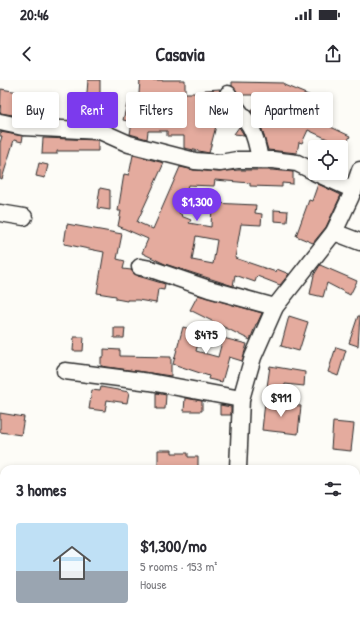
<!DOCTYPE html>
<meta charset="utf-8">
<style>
:root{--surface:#fff;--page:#f2f2f3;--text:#2b2b33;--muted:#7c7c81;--accent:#7c3aed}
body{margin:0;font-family:"Patrick Hand",sans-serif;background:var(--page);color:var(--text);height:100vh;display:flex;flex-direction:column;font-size:15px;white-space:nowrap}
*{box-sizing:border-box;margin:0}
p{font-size:13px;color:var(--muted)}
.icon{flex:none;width:22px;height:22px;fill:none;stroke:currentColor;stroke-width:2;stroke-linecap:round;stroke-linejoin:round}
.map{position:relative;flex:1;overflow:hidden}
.sheet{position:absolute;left:0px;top:385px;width:360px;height:156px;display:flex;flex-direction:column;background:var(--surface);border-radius:12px 12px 0 0;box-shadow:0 2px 6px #0003}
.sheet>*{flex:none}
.guide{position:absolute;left:12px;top:12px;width:336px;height:36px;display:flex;gap:8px}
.controls{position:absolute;left:308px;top:60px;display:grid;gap:8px}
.controls a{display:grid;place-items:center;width:40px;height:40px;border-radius:4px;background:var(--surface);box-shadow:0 2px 6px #0003;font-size:20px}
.price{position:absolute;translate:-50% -34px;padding:0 9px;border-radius:14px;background:#fff;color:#222;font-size:13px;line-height:26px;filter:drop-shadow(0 1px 2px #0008)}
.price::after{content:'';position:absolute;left:50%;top:24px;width:12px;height:9px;margin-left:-6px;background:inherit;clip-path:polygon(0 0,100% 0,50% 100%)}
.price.on{background:var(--accent);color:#fff}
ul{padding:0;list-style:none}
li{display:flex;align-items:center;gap:12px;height:100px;padding:0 16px}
li span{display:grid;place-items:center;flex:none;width:112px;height:80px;border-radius:4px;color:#555}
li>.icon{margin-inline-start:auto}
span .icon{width:48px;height:48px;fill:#fffc;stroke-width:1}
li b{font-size:17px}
h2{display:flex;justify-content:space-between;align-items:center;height:48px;padding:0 16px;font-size:17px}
.tag{padding:0 14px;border-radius:4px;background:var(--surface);box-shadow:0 2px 6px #0003;font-size:14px;line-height:36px}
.tag.on{background:var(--accent);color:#fff}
.status{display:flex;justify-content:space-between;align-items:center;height:28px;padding:0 20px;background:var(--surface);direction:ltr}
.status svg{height:11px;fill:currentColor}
header{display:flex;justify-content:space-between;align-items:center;height:52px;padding:0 16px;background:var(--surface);font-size:18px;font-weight:700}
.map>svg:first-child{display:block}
</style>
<div class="status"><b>20:46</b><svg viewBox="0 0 49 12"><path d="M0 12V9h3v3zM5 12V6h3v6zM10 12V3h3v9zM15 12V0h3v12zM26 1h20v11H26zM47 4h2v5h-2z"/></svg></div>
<header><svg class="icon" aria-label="back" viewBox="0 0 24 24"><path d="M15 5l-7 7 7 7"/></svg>Casavia<svg class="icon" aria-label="share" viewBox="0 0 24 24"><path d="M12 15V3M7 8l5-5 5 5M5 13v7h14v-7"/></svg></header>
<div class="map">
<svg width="360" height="541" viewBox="0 0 360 541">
<defs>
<pattern id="water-ripples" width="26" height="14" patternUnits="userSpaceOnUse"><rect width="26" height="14" fill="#83d1e1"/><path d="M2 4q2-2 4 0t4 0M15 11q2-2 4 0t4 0" fill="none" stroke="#71b4c1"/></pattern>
</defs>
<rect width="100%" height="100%" fill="#fdfcf7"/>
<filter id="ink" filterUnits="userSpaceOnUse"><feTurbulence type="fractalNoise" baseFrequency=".025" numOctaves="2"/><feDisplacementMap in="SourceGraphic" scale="8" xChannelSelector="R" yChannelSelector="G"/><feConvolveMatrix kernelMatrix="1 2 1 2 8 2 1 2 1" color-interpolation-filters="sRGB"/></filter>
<g filter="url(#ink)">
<g fill="url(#water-ripples)" stroke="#608f98">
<path d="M0,522l4,1v14h4v4h-8z"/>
<rect x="31" y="537" width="61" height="4"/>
<path d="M117,537h99l1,4h-100z"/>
</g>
<g fill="#e4ab9e" stroke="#2b2b2b" fill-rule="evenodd">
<path d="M88,0h12v41l-23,-1 1,-14 8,-1z"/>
<path d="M140,0h45v13h19l1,-3 15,-1 -1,5 3,9 -13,50 -25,-5v-12h-17v-5h-19l-1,8 -17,-5 2,-12 -9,-2 4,-16 11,3z"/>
<path d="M232,2l52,1v2l27,11 -5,10 15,5 -3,10 32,15 -5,11 -37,-17 -6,13 -3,-1 -2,11 -29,-3 -7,-24 -10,-15 13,-16h-25l-7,-9z"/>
<path d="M1,9l18,3 -1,5h15l-1,21 -32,-5z"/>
<path d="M239,47l5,8 -10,-1z"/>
<path d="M0,52l23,4 -1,6 -8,-2 -12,39 -2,-1v-35l2,-7h-2z"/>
<path d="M43,58l55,2v11h-41v3h-15z"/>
<path d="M133,75l31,8 -27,59 16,7 27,-62 14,3 25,2 19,-2h34l21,2v12l-11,-1v4l-32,-1v-3l-35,-3 -1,6 -26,-1 -9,28 3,2 -1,1 10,4 -2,3 22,4 1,-24 44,2 -1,8 7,1 -1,11 -20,-1 -6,34 41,14 1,-3 12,5 -9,11 -23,-9 -2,6 -20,-7 -2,11 -68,-22 -23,-11 6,-14 -30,-13 3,-15h-3l6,-37 5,1zM196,156l21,4 -4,24 -21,-4z"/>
<path d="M39,83l9,2 -3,13 -9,-2z"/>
<path d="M318,104l23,11 -15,32 -13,16 -17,-7 13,-36 3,1z"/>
<path d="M100,108l10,2v20l-13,-2z"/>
<path d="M274,130l14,1 -1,11 -13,-1z"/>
<path d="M67,144l55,10 -5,25 8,2 -2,8 8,1 7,6 27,8 -1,6 -6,-1 -2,14 -18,-3h-11v1l-11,-2v-3l-19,-3 7,-41 -40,-8z"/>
<path d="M320,185l37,16 -7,14 -23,-12 -4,14 -13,-3 4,-19z"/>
<path d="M198,215l64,18 -5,11h-1l-6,16 -60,-30z"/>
<path d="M289,236l19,6 -9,29 -18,-5z"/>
<path d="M358,236h2l-2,30 -9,-3z"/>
<path d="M183,247l18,5 -5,19 22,6 5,-19 24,6 -5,17 -13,-4 -7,25 -14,-3 1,-3 -36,-12z"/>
<path d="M114,248h11l-1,10h-10z"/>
<path d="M74,257h10l-1,14h-10z"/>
<path d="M336,267l10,3 -8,26 -10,-4z"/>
<path d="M104,269l16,1v6l51,1v19l-70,-10v-9h3z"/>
<path d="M270,286l35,6 -1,14 -19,-2 -2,14 -17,-4z"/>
<path d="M101,307l28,5 -2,11 -20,-3 -2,11 -16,-2 3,-19 8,1z"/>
<path d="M156,313l10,2 -1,14h-9z"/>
<path d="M185,318l17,3v10h-18z"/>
<path d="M265,322l18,1 -1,1 19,2 -3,28 -36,-4z"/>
<path d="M220,325l11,2v8h-11z"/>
<path d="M0,333l24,4 -3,18 -21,-3z"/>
<path d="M333,342l21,2 -3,27 -20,-2z"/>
<path d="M158,370h14v3h16v4h10v12h-40z"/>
</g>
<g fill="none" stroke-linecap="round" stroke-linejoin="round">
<defs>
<g id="minor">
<path d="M228,14c6,13 15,21 22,32 6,11 8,22 10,34"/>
<path d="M0,42l23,5 77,4 29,13 66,17 25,2 17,-3h36l24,3 18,9"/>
<path d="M316,93l38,17"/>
<path d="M0,133l24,4"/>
<path d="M334,152l26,10"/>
<path d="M140,187l11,2 58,20 66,18"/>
<path d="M65,291l85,11 91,17"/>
<path d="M238,389l3,-70 12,-42 22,-50 59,-75 17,-36 9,-26"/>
<path d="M239,537v4"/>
</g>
</defs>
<use href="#minor" stroke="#2b2b2b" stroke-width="19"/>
<use href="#minor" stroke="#fdfcf7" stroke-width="16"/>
</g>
</g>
</svg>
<div class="controls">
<a><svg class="icon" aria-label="locate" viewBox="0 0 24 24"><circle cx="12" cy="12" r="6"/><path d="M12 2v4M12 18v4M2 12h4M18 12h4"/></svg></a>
</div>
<b class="price on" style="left:197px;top:142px">$1,300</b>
<b class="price" style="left:206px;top:275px">$475</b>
<b class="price" style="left:281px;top:338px">$911</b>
<div class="guide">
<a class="tag">Buy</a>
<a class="tag on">Rent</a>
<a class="tag">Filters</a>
<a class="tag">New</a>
<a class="tag">Apartment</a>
</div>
<section class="sheet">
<h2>3 homes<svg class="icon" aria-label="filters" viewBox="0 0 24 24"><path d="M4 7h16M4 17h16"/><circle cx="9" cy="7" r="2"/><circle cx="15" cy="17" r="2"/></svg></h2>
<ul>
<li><span style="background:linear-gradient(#bfe0f5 60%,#9aa5b1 0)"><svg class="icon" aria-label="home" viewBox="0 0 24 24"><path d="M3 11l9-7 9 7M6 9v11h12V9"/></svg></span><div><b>$1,300/mo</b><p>5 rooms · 153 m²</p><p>House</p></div></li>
</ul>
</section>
</div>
